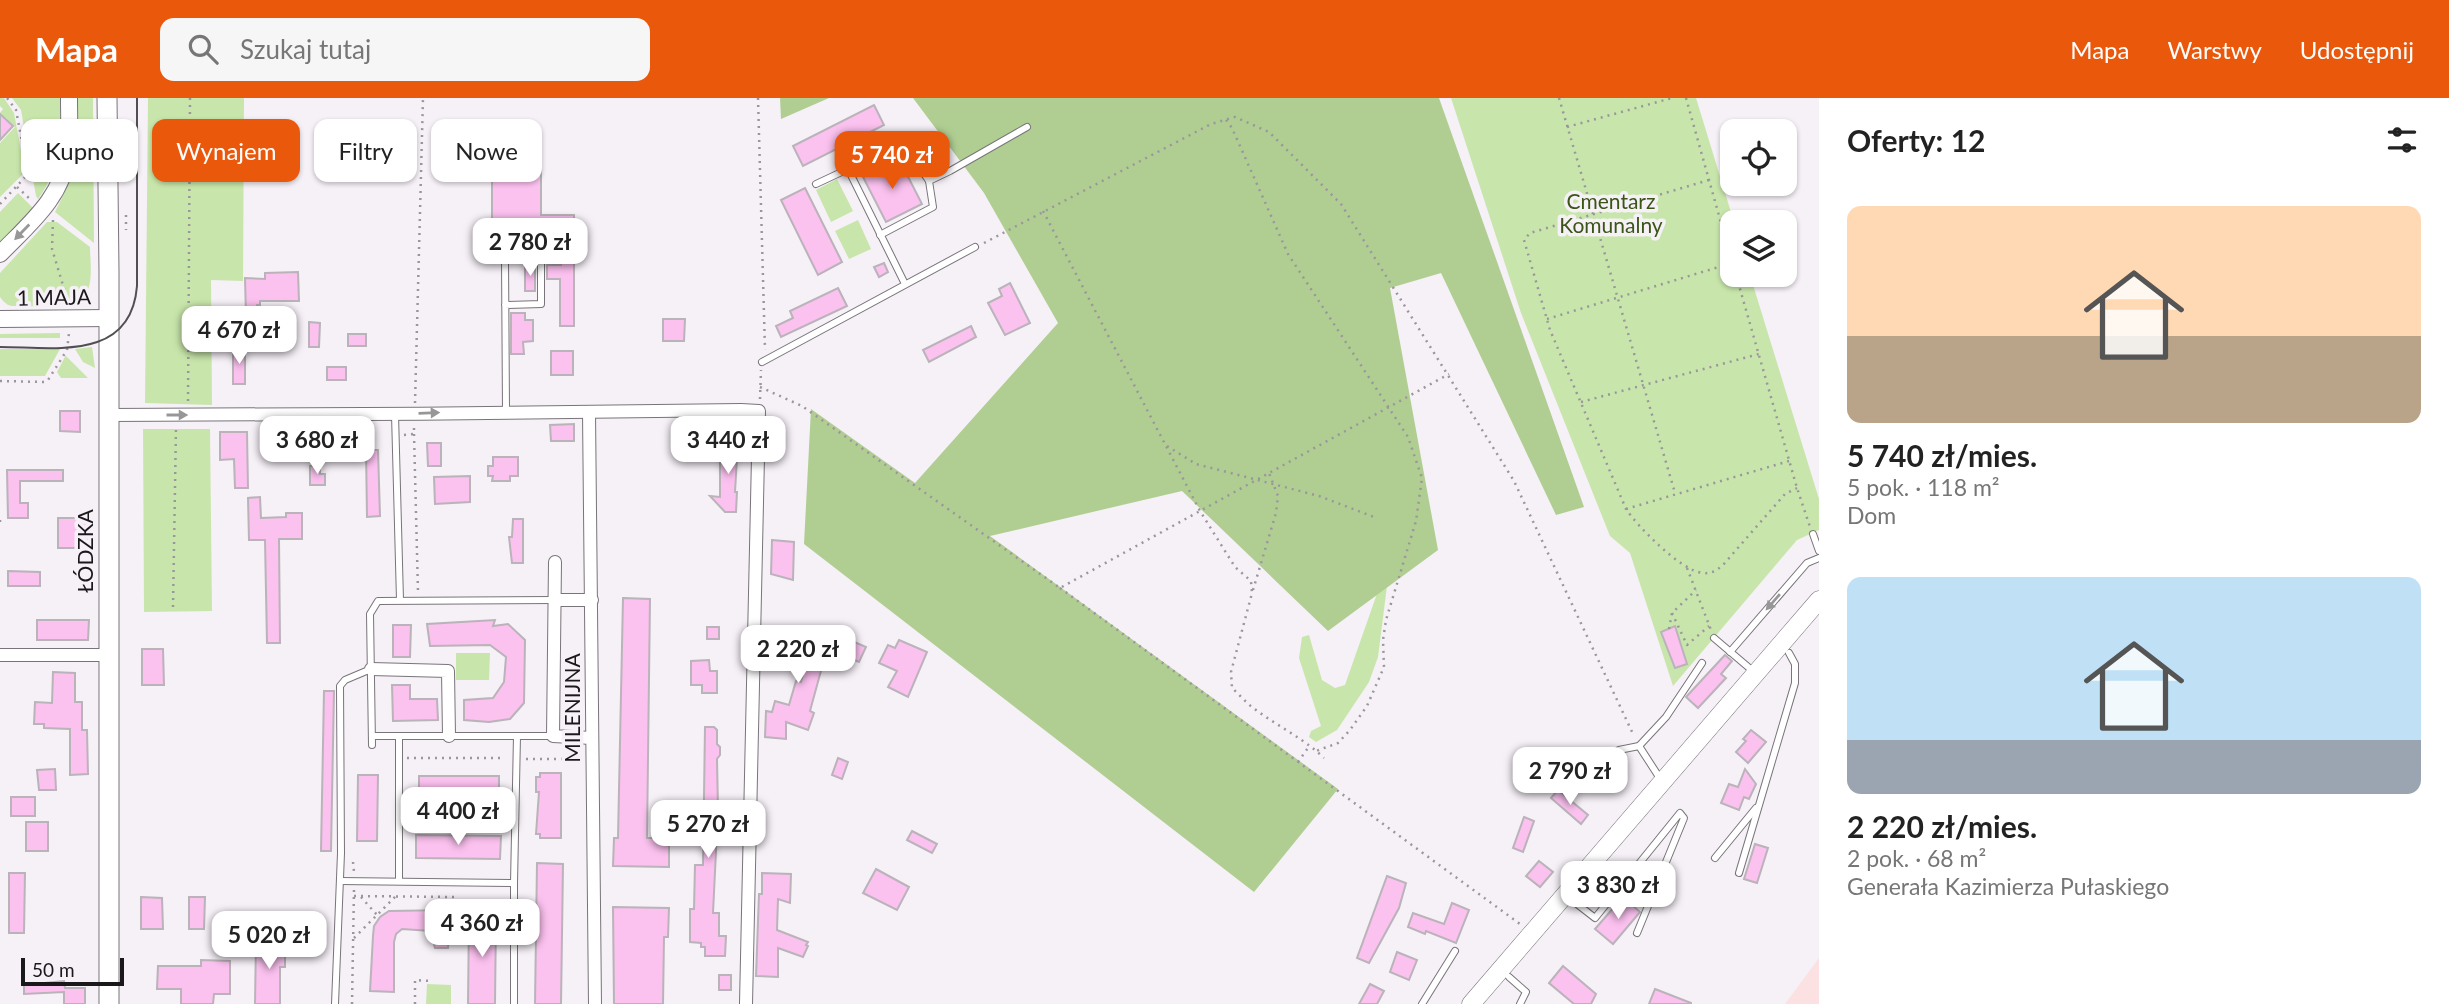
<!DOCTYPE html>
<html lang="pl">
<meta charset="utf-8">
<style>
:root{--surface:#fff;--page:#f6f6f6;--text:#222;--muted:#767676;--accent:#ea580c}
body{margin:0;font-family:Lato,sans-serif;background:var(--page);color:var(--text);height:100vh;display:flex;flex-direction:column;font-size:26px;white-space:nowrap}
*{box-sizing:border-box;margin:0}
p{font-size:23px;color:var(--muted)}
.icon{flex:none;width:38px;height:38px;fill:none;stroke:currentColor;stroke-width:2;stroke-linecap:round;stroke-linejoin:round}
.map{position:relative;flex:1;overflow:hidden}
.details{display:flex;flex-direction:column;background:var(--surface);width:630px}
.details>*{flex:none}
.banner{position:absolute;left:21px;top:21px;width:665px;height:63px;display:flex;gap:14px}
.tools{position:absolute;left:1720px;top:21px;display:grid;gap:14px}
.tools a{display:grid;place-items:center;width:77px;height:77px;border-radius:14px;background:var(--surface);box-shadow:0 2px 5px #0004;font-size:35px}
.scale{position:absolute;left:21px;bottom:18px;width:103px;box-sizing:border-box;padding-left:7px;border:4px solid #1a181b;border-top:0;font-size:19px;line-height:24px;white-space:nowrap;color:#1a181b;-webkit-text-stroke:5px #f6f0f7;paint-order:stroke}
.price{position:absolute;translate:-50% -60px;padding:0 16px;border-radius:14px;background:#fff;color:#222;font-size:23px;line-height:46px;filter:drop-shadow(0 2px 4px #0008)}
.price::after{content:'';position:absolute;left:50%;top:42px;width:21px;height:16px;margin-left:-10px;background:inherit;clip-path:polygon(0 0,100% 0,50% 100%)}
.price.active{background:var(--accent);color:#fff}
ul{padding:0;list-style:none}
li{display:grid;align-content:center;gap:14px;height:371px;padding:0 28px}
li span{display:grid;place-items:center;height:217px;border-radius:14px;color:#555}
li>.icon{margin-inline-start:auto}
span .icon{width:126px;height:126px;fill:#fffc;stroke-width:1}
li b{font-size:30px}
h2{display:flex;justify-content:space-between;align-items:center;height:84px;padding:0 28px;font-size:30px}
.chip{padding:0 24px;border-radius:14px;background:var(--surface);box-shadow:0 2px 5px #0004;font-size:24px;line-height:63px}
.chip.active{background:var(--accent);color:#fff}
header{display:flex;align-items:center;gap:42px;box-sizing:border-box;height:98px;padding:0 35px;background:var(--accent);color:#fff}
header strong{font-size:33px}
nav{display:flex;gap:38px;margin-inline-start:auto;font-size:24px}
.search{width:490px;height:63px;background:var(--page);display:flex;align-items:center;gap:18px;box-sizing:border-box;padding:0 24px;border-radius:14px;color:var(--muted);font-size:26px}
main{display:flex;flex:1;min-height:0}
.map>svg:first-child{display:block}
</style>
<header>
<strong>Mapa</strong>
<div class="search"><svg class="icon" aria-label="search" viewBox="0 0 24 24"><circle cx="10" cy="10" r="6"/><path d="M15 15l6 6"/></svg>Szukaj tutaj</div>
<nav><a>Mapa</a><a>Warstwy</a><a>Udostępnij</a></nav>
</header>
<main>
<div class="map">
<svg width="1819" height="906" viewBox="0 0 1819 906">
<rect width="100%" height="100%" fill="#f6f0f7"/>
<path fill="#fce1e2" d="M1819,860v46h-34z"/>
<g fill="#c8e6ab">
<path d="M0,0h4l10,15 11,59 -25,25v-54l15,-16 -12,-11 -3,2v-5l3,-4 -3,-3z"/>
<path d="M12,0h50c-1,36 -1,70 -24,101l-2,-3 -15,-86z"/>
<path d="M77,0h16l1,145 -39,-31c21,-37 22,-72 22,-114z"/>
<path d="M148,0h96l-1,183 -32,-1 1,125 -67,-2z"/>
<path d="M1451,0h245l38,124h-2v53h18l69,224v31l-22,10 -124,146 -43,-133 -20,-17 -89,-223z"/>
<path d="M837,81l16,32 -22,11 -15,-32z"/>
<path d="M18,95l15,15 -33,34v-30z"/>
<path d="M858,122l13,29 -22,10 -14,-28z"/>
<path d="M47,124h10l33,25c0,14 4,39 -6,49 -8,9 -65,13 -76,9 -3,-2 -6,-5 -8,-8v-24z"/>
<path d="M60,235v5h-60v-4z"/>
<path d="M92,249l3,21 -12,-6 -8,-13z"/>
<path d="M0,251h60l-15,27h-45z"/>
<path d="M66,257v1l22,22h-27l-4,-6z"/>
<path d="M143,331h67l2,182 -68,1z"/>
<path d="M1386,470l3,2 -11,87 -9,25 -32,48 -21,12 -7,-5 2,-6 10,-5 -22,-68 3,-21 7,-2 13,45 13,8 10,-3z"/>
<path d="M456,555h34l-1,27h-33z"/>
<path d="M427,886l24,1v19h-25z"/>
</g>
<g fill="#b0ce92">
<path d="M780,0h49l-48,21z"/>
<path d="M913,0h526l145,409 -28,8 -115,-242 -51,15 48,262 -110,81 -146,-140 -192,45 348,253 -84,103 -450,-348 7,-135 104,74 143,-160 -74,-130z"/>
</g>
<g fill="#fbc1ef" stroke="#bab3b9" stroke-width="2">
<path d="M874,7l10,20 -81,41 -10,-20z"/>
<path d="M0,16l13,12 -13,14z"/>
<path d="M513,54h28v63h33v111h-14v-47h-13v-14h14v-32h-48v3l-21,-1v-74h21z"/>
<path d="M899,61l23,45 -36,18 -23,-45z"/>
<path d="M805,90l37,74 -24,13 -37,-75z"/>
<path d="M884,165l4,9 -9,5 -5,-10z"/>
<rect x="525" y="168" width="10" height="25"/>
<path d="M298,174l1,29h-39v4h-3v11h-11l-1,-38 20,1v-6z"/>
<path d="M1010,185l20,40 -25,12 -17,-32 14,-7 -3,-7z"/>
<path d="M838,190l9,18 -66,31 -5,-11 17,-8 -3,-7z"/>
<path d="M511,215h14v7h8v21l-10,1 1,12h-13z"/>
<path d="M663,221h22l-1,22h-21z"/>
<path d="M309,224l11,1 -1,24h-10z"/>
<path d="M971,228l5,11 -47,25 -6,-12z"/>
<rect x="348" y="236" width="18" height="12"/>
<path d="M233,250l12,1v35h-12z"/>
<rect x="551" y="253" width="22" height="24"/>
<rect x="327" y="269" width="19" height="13"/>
<path d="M60,313h20v21l-20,-1z"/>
<path d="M574,326v17h-23l-1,-16z"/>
<path d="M338,331v18h-17l-1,-17z"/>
<path d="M220,334h27l1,56h-13l-1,-29 -14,1z"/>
<path d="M728,341l10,2 -3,51h2l-1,20h-11l-15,-16 10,1v-49l4,-8z"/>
<path d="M427,345h14v23h-13z"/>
<path d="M366,352h12l2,66 -13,1z"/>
<path d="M493,359h25v19h-8v5h-18l1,-5h-5v-10h5z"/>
<path d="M310,368h10v8h5v11h-15z"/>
<path d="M7,372h56v11h-43v22h8v15h-20z"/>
<path d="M470,378v26l-35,2 -1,-27z"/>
<path d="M260,399l1,21 25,-1v-4h16v26h-23l1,104h-13l-2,-103h-16l-1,-42z"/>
<rect x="58" y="420" width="31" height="30"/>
<path d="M513,421h10v44h-11l-3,-26h3z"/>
<path d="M772,442l22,2 -1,38 -22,-6z"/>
<path d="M8,473l32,1v14h-32z"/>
<path d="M623,500l27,1 -3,239h22v29l-56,-1 1,-28h4z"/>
<path d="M37,522h52l-1,20h-51z"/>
<path d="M495,522l-2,6 15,-2 17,16 -1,63 -14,16 -21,3 -25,-2v-20l29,-2 11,-16 2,-25 -16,-12 -60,1 -3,-22z"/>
<path d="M393,527h18l-1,32h-17z"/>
<path d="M1675,528l12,38 -12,4 -14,-36z"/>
<rect x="707" y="529" width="12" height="12"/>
<path d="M783,529l45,13v5l-18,66 4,2 -6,17 -22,-8v17l-21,-2 1,-26 6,1 3,-11 14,4 7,-24 5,1 7,-27 -30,-9z"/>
<path d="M899,542l28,12 -19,45 -20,-10 9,-16 -18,-8 9,-18 7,3z"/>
<path d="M852,543l14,6 -7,15 -14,-6z"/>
<path d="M142,551h21l1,36h-22z"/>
<path d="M1725,557l7,6 -11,13 5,4 -28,30 -12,-11z"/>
<path d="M709,562l1,11h7v22h-15v-8h-11v-24z"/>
<path d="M53,574l22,1v29h7v28h5l1,44 -18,1v-46l-26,-1v-4h-10l1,-22 17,1z"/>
<path d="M392,587h18v14h27l1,21 -45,1z"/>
<path d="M324,593h10l-3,160h-10z"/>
<path d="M705,629h9l3,3v14l3,3v8l-3,4 1,51 -5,103h6v23h7l-1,20h-20v-9h-4v-4l-11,-1v-33h4l1,-44h8z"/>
<path d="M1751,632l15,12 -18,21 -12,-11 10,-11 -3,-2z"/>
<path d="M838,660l10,4 -6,17 -10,-4z"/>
<path d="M55,671l1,21h-17l-2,-20z"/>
<path d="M1745,671l11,15 -7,15 -5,-2 -5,13 -18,-7 8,-19 9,3z"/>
<path d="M540,675h21v65h-21v-4h-4l3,-42h-3v-15h4z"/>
<path d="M358,677h20l-1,66h-20z"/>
<rect x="419" y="678" width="80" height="21"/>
<path d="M1558,692l30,25 -7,9 -30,-26z"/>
<rect x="11" y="699" width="24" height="19"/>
<path d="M1524,719l10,4 -11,31 -10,-4z"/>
<rect x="26" y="724" width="22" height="29"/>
<path d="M912,733l25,13 -5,9 -25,-13z"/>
<path d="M416,737l85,1 -1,23 -84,-1z"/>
<path d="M1755,746l13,4 -11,35 -13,-4z"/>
<path d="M1539,763l14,11 -13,15 -14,-11z"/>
<path d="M537,765l26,1 -2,140h-26z"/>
<path d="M876,771l33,18 -12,23 -34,-17z"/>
<path d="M9,775h16l-1,60h-15z"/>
<path d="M762,775l29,1 -1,29 -12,-4 -1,31 31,12 -2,3 2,1 -5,11 -25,-9v29l-22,-1 3,-82h3z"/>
<path d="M1387,778l19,7 -7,25 -30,55 -12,-5z"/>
<path d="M141,799l21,1 1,31h-22z"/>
<path d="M189,799h16l-1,32h-15z"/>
<path d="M1623,799l17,15 -27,32 -18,-15z"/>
<path d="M1452,805l17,7 -13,33 -30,-12 -1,3 -17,-7 5,-14 31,11z"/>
<path d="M613,809l56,1 -1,29h-4l-1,67h-49z"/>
<path d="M450,812l-2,38h-13l-4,-17 -29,-2 -6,5 -2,8v50l-24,-1 3,-55 1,-10 6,-9 9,-6z"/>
<path d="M469,816l27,1 -1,89h-27z"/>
<path d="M256,842l29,2v25h-5v37h-25z"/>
<path d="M1397,854l20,8 -8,20 -19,-8z"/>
<path d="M201,862l29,1v33h-16l-1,10h-32v-15h-24l1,-23h43z"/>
<path d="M1563,868l33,28 -5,10h-17l-25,-21z"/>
<rect x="719" y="877" width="12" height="15"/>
<path d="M64,883l1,7h20v16h-21v-12l-40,2v-9z"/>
<path d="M1370,886l14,7 -7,13h-18z"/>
<path d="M1655,891l36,14v1h-42z"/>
</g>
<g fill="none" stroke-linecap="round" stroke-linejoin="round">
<defs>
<g id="service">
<path d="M848,71l55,-27 26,39"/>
<path d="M816,86l32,-15 57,115"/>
<path d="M880,137l53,-28 -4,-26 21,-10 77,-44"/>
<path d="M505,207l36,-1v-44h-36l1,151"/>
<path d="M762,264l213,-115"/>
<path d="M395,316l5,186"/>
<path d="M1813,436l6,17"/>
<path d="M1714,540l40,34"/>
<path d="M1730,554l77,-89 12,-5"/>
<path d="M372,638h181"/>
<path d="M372,647l-2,-131 8,-13 176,-1"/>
<path d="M1639,648l27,-29 36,-54"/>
<path d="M1584,673l35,-21 20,-4 22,34"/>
<path d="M1715,760l41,-50"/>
<path d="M1739,775l56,-190v-19l-6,-11"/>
<path d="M399,782v-143"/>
<path d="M340,783l174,2"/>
<path d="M1568,799l27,21 85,-105 4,5 -47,115"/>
<path d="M1509,879l17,15 -6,12"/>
<path d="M335,906l6,-151 -1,-167 5,-6 26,-11"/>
<path d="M514,906v-121l3,-147"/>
<path d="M1422,906l33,-53"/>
</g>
<g id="minor">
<path d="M589,314l6,592"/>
<path d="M109,317c211,0 421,-2 632,-5l18,1 -13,593"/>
<path d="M555,464l-2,174 39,2"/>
<path d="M556,502h36"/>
<path d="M0,557h110"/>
<path d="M371,571l77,2 1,65"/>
</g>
<g id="tertiary">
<path d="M0,156c29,-30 63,-57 68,-101 2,-18 1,-37 1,-55"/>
<path d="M0,221l109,-1"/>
</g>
<path id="secondary" d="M1471,906l348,-404"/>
<path id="primary" d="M107,0l2,174v732"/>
</defs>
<use href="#service" stroke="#79747a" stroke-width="8"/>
<use href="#minor" stroke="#79747a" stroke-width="14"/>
<use href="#tertiary" stroke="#79747a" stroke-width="18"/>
<use href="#secondary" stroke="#79747a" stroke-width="19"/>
<use href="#primary" stroke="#79747a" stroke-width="21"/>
<g stroke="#9b969c" stroke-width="2.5" stroke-dasharray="2 5" stroke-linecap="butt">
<path d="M758,0l7,252"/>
<path d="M1559,0l116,395"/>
<path d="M1686,0l46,164"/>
<path d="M1226,22l6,8 56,126 120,183 14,41 -6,43 -30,99 -3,20 1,27 -17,39 -17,24 -12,13 -22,8"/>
<path d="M1567,29l105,-29"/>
<path d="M1709,82l-179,53 -6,7 26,90 76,179c12,18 55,62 77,64 9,1 14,-3 20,-8l62,-71 12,-6"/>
<path d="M17,89l14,13"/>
<path d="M0,106l28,-30 -12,-64 -9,-12"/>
<path d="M1043,113l157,300 35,56 16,14 1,12 -21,79 1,16c8,7 15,16 24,22 23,17 47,28 68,48"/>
<path d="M126,117v15"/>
<path d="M53,122l-1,29 17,56"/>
<path d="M984,145l227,-119 24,-7 34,15 72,72 173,277 120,255"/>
<path d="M1736,177l61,213 13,39"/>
<path d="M1547,221l185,-56"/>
<path d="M0,283l44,1 4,-2 19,-30 2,-17"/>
<path d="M760,289l42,19 258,182 389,-214"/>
<path d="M760,301l1,-29"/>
<path d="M188,303l2,-303"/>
<path d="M1581,304l178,-48"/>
<path d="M415,305l8,-305"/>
<path d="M414,336l4,158"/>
<path d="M404,337l10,-1v-7"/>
<path d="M1167,348l29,18 123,32 55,21"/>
<path d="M1626,411l163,-48"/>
<path d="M0,422v6"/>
<path d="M1687,470l24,62"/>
<path d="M1060,490l460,336"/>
<path d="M1253,492l23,-77 2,-17 -9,-23"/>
<path d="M173,509l3,-179"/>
<path d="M1672,515l15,32 22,-19"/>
<path d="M1669,531l3,-16 24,-23"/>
<path d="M407,660h98"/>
<path d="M526,661h37"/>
<path d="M1298,664l12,-17"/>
<path d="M353,764l1,10"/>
<path d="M354,798l101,1v-4"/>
<path d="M361,799l16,18"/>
<path d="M354,840l42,-42"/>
<path d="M352,906l2,-115"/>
<path d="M415,906v-24l15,1"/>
</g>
<use href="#service" stroke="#fff" stroke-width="6"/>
<use href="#minor" stroke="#fff" stroke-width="12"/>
<use href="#tertiary" stroke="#fff" stroke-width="16"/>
<use href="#secondary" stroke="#fff" stroke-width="18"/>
<use href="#primary" stroke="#fff" stroke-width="19"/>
<path stroke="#524f53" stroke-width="2" d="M0,249c54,0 131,15 137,-61v-188"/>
</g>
<defs><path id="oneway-solid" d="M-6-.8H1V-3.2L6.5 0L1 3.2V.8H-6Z" transform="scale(1.75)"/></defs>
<g fill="#989798">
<use href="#oneway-solid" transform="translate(22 134) rotate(134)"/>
<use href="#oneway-solid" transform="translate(429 315) rotate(-2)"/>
<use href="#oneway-solid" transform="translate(177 317)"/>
<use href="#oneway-solid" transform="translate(1773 504) rotate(131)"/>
</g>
<g text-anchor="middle" stroke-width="7" stroke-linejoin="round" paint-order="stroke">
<g font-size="21" fill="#3a5516" stroke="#f6f0f7">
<text x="1611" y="111">Cmentarz<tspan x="1611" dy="24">Komunalny</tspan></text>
</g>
<g font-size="21" fill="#1a181b" stroke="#f6f0f7">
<text transform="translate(54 200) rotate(-1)" y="7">1 MAJA</text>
<text transform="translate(86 453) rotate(-90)" y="7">ŁÓDZKA</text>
<text transform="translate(573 610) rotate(-90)" y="7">MILENIJNA</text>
</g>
</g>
</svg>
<div class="tools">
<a><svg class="icon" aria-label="locate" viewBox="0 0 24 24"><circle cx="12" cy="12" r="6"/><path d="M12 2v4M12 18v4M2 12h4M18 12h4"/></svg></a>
<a><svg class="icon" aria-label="layers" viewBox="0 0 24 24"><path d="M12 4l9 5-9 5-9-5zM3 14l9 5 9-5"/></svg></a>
</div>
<div class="scale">50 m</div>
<b class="price active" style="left:892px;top:93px">5 740 zł</b>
<b class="price" style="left:530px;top:180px">2 780 zł</b>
<b class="price" style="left:239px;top:268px">4 670 zł</b>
<b class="price" style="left:317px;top:378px">3 680 zł</b>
<b class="price" style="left:728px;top:378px">3 440 zł</b>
<b class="price" style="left:798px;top:587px">2 220 zł</b>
<b class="price" style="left:1570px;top:709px">2 790 zł</b>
<b class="price" style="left:458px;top:749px">4 400 zł</b>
<b class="price" style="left:708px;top:762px">5 270 zł</b>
<b class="price" style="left:1618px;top:823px">3 830 zł</b>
<b class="price" style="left:482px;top:861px">4 360 zł</b>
<b class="price" style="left:269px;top:873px">5 020 zł</b>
<div class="banner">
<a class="chip">Kupno</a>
<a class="chip active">Wynajem</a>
<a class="chip">Filtry</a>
<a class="chip">Nowe</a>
</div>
</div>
<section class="details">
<h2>Oferty: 12<svg class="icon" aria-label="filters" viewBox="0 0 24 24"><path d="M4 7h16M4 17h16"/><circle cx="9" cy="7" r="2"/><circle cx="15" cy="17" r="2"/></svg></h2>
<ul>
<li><span style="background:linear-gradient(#ffd9b3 60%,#b9a48a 0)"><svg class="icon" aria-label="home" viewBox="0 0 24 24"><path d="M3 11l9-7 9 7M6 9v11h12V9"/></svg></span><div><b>5 740 zł/mies.</b><p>5 pok. · 118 m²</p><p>Dom</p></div></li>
<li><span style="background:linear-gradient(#bfe0f5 75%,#9aa5b1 0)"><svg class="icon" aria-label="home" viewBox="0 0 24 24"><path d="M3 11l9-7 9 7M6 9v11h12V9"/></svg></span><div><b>2 220 zł/mies.</b><p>2 pok. · 68 m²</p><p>Generała Kazimierza Pułaskiego</p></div></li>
</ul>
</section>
</main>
